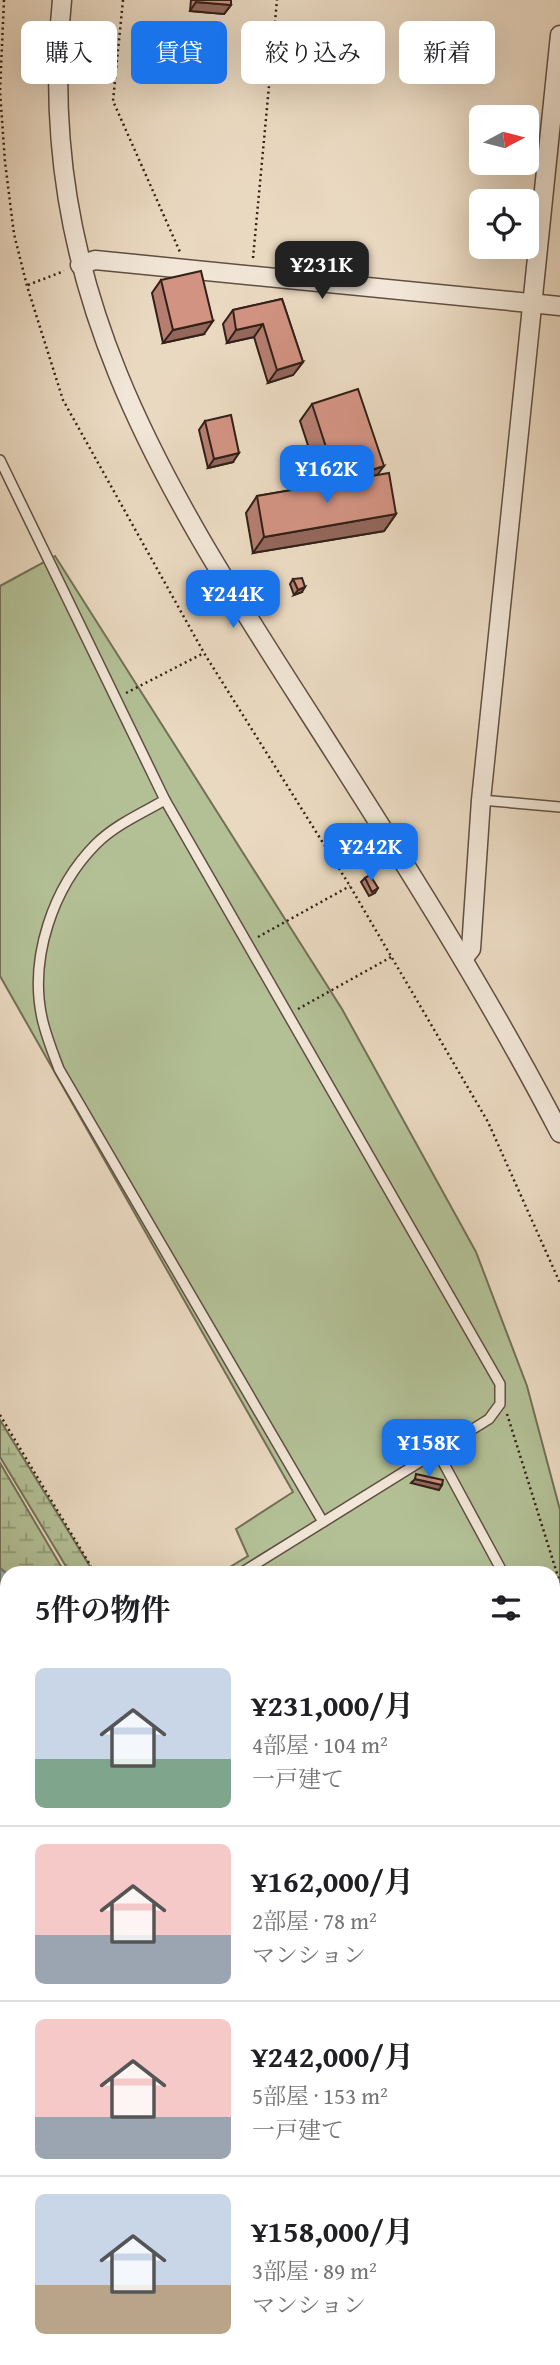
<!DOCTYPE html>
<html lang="ja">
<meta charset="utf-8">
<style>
:root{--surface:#fff;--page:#f6f6f6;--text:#202124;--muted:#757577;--line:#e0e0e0;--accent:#1a73e8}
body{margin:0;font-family:"Gentium Book Plus","Noto Serif JP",serif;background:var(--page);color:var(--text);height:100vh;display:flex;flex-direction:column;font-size:26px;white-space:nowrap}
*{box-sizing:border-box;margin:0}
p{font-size:23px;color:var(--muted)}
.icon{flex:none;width:38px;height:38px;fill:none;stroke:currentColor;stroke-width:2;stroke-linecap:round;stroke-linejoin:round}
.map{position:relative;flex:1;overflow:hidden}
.sheet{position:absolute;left:0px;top:1566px;width:560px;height:800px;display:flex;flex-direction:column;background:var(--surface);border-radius:21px 21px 0 0;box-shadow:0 7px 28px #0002}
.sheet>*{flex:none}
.top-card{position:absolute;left:21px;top:21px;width:518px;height:63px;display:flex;gap:14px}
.needle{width:46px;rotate:83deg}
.buttons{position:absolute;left:469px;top:105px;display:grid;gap:14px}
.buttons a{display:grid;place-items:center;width:70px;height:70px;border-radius:10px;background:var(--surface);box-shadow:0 7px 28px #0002;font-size:35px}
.price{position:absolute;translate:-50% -60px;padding:0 16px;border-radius:14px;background:var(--accent);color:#fff;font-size:23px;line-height:46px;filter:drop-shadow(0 2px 4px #0008)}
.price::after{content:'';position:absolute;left:50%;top:42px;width:21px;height:16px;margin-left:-10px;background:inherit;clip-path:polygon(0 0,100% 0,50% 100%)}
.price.current{background:#222;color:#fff}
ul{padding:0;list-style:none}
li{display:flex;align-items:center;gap:21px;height:175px;padding:0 35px}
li+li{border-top:2px solid var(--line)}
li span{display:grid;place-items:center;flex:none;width:196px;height:140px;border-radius:10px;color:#555}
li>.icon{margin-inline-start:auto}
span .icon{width:84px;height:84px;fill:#fffc;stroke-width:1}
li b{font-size:30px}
h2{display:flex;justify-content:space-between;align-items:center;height:84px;padding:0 35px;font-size:30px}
.pill{padding:0 24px;border-radius:10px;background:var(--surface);box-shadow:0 7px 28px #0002;font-size:24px;line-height:63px}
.pill.current{background:var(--accent);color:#fff}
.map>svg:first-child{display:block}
</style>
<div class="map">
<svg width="560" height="2365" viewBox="0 0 560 2365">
<defs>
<pattern id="wetland-marsh" width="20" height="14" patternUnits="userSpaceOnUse" patternTransform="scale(1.75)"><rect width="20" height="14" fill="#b3c096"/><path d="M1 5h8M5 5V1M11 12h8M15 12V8" fill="none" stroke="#929c79"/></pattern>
<pattern id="water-rules" width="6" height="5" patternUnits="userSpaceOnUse" patternTransform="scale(1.75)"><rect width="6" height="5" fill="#9ab9ba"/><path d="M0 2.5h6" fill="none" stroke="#7e9696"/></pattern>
</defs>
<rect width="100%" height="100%" fill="#ead9c1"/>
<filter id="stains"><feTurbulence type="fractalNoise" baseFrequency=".00286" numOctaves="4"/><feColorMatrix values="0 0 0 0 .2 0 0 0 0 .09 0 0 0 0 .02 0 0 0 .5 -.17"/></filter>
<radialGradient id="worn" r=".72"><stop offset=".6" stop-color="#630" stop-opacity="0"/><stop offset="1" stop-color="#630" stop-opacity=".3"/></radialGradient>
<g fill="url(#wetland-marsh)" stroke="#737057" stroke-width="2">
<path d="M0,1420l94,153h-24l-70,-116z"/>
<path d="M0,1463l65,110 -58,1 -7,-6z"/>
<path d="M0,1844l7,7v176l-7,-13z"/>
<path d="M0,2045l7,14v300h289v6h-296z"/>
</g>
<path fill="#b3c096" stroke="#737057" stroke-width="2" d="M55,556l287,453 134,243 51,134 33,124v855h-25l-3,-6h21v-786h-333l28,-17 -12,-27 57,-37 -293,-516v-390z"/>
<g fill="url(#water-rules)" stroke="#717c79" stroke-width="2">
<path d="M0,1568l7,6v277l-7,-7z"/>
<path d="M296,2359h171l2,6h-173z"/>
</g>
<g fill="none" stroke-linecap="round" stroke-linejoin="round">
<defs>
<g id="lane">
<path d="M0,460l165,340 335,584v20l-11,15 -248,154"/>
<path d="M165,800c-23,13 -50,25 -69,44 -43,43 -67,114 -54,174 4,18 11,35 17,51l264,453"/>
<path d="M481,800l79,7"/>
<path d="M437,1451l66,122"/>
<path d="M553,1665l3,5"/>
</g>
<g id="street">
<path d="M62,0c-29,298 109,497 261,735 83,130 166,261 237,398"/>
<path d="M80,265l15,-5 465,46"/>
<path d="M463,959l8,-10 10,-149 79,-765"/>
</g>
</defs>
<use href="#lane" stroke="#614f42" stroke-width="12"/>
<use href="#street" stroke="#614f42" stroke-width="21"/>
<g stroke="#332118" stroke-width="2.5" stroke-dasharray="2 3.5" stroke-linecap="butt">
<path d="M4,0l-4,91 5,71 9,72 13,52 36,114 141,253 146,233 138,236 72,161"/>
<path d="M123,0l-10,101 67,151"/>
<path d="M253,258l24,-258"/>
<path d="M28,285l36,-14"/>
<path d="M126,693l78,-40"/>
<path d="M258,937l92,-51"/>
<path d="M298,1009l95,-53"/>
<path d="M507,1414l53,169"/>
<path d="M0,1415l95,158"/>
<path d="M532,2359l3,6"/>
</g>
<use href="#lane" stroke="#f1e6d7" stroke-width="9"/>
<use href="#street" stroke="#f1e6d7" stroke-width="18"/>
</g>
<g fill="#b57e70" stroke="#332118" stroke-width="2">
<path d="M191,0h40v5l-7,9 -34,-3z"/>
<path d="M161,280l43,54 -41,9 -11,-50z"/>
<path d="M282,299l21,63 -10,13 -25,8 -14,-46 -27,6 -4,-19 10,-14z"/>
<path d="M312,404l65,71 19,39 -12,17 -131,22 -7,-40 11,-17 64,-11 -21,-64z"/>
<path d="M205,421l28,41 -25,6 -9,-38z"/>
<path d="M293,579l9,13 -8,3 -4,-11z"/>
<path d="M365,878l13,10 -3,5 -6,3 -8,-14z"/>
</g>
<g fill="#93675b" stroke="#332118" stroke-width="2">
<path d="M196,2l35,3 -7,9 -34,-3z"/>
<path d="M213,321l-9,13 -41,9 10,-13z"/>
<path d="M263,324l-9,13 -27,6 9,-13z"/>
<path d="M303,362l-10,13 -25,8 9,-13z"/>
<path d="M239,453l-6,9 -25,6 6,-9z"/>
<path d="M384,466l-12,16 -47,16 12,-17z"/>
<path d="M396,514l-12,17 -131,22 11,-16z"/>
<path d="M305,587l-3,5 -8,3 4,-5z"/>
<path d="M415,1479l27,6 -3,5 -28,-7z"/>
</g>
<g fill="#d29382" stroke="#332118" stroke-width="2">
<path d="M196,0h35v5l-35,-3z"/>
<path d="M201,271l12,50 -40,9 -12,-50z"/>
<path d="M282,299l21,63 -26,8 -14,-46 -27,6 -3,-20z"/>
<path d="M358,389l26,77 -47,15 -25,-77z"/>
<path d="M231,415l8,38 -25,6 -9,-38z"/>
<path d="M389,473l7,41 -132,23 -7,-41z"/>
<path d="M302,578l3,9 -7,3 -5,-11z"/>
<path d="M370,875l8,13 -6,4 -7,-14z"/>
<path d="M416,1474l27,6 -1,5 -27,-6z"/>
</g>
<rect width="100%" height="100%" filter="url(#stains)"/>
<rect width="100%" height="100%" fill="url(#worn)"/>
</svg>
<div class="buttons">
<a><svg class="needle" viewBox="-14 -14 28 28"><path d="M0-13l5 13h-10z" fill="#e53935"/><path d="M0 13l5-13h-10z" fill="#757577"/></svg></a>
<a><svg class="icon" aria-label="locate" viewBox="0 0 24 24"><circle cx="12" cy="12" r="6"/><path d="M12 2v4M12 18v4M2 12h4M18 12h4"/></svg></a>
</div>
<b class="price current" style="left:322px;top:301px">¥231K</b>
<b class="price" style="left:327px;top:505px">¥162K</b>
<b class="price" style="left:233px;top:630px">¥244K</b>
<b class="price" style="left:371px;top:883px">¥242K</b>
<b class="price" style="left:429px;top:1479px">¥158K</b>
<div class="top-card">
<a class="pill">購入</a>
<a class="pill current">賃貸</a>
<a class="pill">絞り込み</a>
<a class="pill">新着</a>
</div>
<section class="sheet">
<h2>5件の物件<svg class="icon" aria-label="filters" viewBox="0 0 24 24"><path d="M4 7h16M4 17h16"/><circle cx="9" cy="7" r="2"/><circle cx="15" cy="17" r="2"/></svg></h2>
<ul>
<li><span style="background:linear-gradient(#c9d6e8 65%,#7fa58c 0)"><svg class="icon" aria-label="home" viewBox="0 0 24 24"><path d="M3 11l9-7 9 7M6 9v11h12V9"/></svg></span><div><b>¥231,000/月</b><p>4部屋 · 104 m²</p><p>一戸建て</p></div></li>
<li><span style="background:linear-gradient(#f6c9c9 65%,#9aa5b1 0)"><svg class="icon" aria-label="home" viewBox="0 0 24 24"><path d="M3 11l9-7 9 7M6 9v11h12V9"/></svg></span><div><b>¥162,000/月</b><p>2部屋 · 78 m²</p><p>マンション</p></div></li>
<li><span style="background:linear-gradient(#f6c9c9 70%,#9aa5b1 0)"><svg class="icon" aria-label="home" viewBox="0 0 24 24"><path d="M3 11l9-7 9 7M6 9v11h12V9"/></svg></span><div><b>¥242,000/月</b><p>5部屋 · 153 m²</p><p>一戸建て</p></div></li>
<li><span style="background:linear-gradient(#c9d6e8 65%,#b9a48a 0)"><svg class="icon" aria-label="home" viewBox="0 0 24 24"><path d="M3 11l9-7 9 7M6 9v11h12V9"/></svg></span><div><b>¥158,000/月</b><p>3部屋 · 89 m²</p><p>マンション</p></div></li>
</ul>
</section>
</div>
